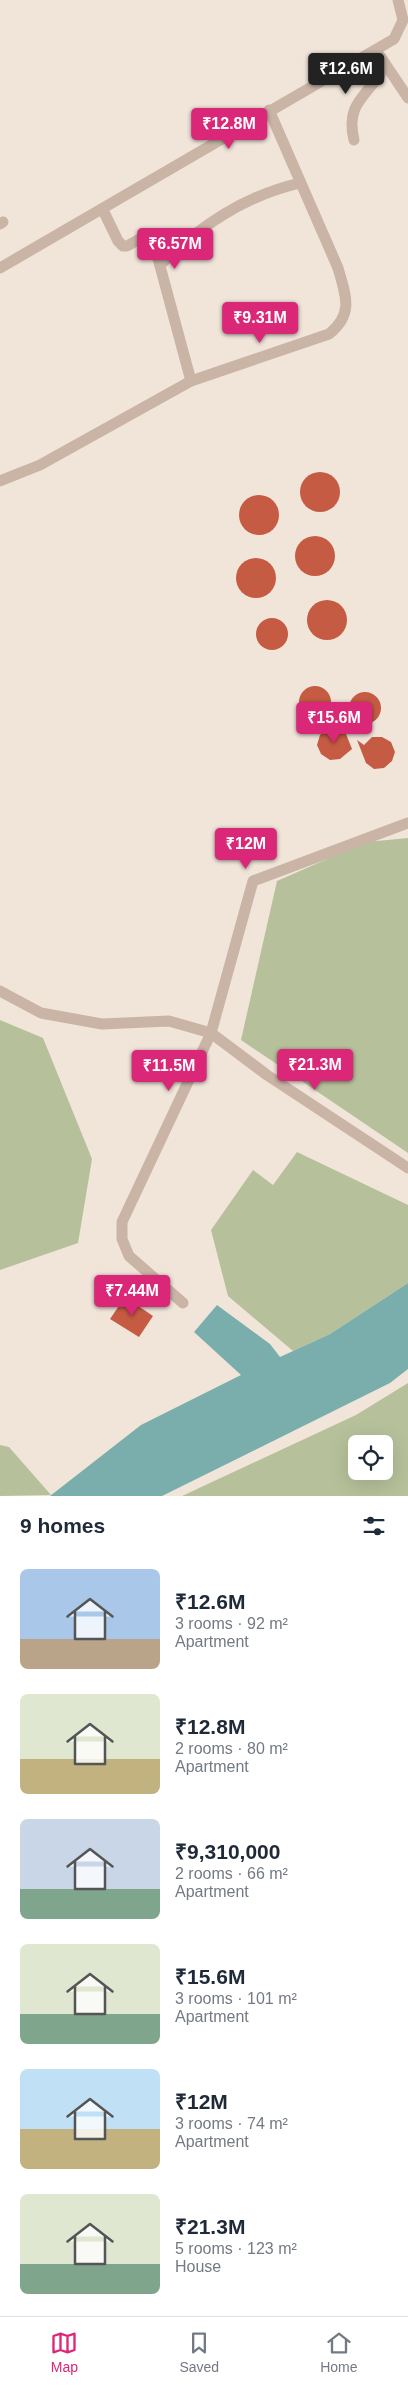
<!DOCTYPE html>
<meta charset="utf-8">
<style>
:root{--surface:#fff;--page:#f6f6f7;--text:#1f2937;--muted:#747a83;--line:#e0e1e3;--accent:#db2777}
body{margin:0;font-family:Arial,sans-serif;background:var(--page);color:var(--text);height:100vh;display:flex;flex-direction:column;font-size:19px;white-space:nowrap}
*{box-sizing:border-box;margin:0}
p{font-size:16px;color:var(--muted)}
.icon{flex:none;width:28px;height:28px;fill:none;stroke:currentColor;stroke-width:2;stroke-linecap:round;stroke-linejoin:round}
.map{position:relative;height:1496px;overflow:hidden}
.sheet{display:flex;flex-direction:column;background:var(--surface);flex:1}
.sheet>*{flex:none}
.controls{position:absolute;left:348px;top:1435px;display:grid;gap:10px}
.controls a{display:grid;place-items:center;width:45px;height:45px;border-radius:8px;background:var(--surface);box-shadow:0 5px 20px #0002;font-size:25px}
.price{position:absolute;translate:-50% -42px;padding:0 11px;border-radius:5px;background:var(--accent);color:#fff;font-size:16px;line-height:32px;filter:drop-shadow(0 1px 2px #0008)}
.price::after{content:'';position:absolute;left:50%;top:30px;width:15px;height:11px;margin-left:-8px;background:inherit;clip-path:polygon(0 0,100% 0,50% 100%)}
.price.on{background:#222;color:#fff}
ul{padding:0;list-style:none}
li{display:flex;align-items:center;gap:15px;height:125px;padding:0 20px}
li span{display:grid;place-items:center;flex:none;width:140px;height:100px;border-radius:8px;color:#555}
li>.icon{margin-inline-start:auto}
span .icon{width:60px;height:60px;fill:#fffc;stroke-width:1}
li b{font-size:21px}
h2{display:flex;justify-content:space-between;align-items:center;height:60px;padding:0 20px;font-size:21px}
.tabs{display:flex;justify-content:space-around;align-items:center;height:70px;border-top:1px solid var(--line);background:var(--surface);font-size:14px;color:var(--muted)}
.tabs a{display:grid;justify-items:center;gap:2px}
.tabs .on{color:var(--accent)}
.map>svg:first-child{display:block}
</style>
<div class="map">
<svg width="408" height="1496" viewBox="0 0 408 1496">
<rect width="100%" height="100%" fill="#f1e5da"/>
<g fill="#b6c09a" fill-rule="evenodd">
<path d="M408,838v315l-167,-113 36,-159 89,-39z"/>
<path d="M0,1020l43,18 49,121 -14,84 -78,27z"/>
<path d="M297,1152l111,53v78l-78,51 -37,17 -65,-55 -17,-66 42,-60 20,15z"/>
<path d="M408,1383v113h-226l174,-81zM356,1444h28v27h-28z"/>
<path d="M0,1445l9,2 42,48 -51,1z"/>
</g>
<path fill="#79aead" d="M408,1283v86l-18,14 -228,113h-112l91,-71 100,-50 -47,-43 23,-27 53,39 10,13 50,-23z"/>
<g fill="#c65b43">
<circle cx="320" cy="492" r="20"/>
<circle cx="259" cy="515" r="20"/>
<circle cx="315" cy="556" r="20"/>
<circle cx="256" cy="578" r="20"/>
<circle cx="327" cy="620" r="20"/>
<circle cx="272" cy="634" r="16"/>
<circle cx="315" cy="702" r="16"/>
<circle cx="365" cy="708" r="16"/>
<path d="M337,728l9,6 6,15 -12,10 -10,1 -9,-6 -4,-9 3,-10 8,-6z"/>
<path d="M372,737h10l9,5 4,10 -3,9 -8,7 -10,1 -8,-6 -9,-23 7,5z"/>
<path d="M125,1297l28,19 -14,21 -29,-18z"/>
</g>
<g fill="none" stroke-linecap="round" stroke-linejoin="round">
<g stroke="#c9b4a6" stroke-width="11">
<path d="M380,56l28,42"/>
<path d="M354,140c-8,-33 8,-41 26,-65l-4,-25"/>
<path d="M103,210l15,31 5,5h4l20,-11 6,5 38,141"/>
<path d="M0,224l3,-2"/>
<path d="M160,265c40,-39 84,-69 140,-82"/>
<path d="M0,268l394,-229 9,-19 -5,-20"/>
<path d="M0,481l40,-16 151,-84 138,-47c25,-20 17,-38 9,-66l-69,-158"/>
<path d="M408,823l-155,58 -42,152 56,42 141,93"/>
<path d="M0,991l41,22 61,11 67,-3 42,12 -89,189v17l7,17 54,47"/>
</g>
</g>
</svg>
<div class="controls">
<a><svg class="icon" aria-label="locate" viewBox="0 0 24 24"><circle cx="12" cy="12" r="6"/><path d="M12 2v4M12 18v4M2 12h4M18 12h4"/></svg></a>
</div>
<b class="price on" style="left:346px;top:95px">₹12.6M</b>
<b class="price" style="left:229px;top:150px">₹12.8M</b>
<b class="price" style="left:175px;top:270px">₹6.57M</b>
<b class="price" style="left:260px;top:344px">₹9.31M</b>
<b class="price" style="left:334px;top:744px">₹15.6M</b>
<b class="price" style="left:246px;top:870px">₹12M</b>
<b class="price" style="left:315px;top:1091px">₹21.3M</b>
<b class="price" style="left:169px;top:1092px">₹11.5M</b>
<b class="price" style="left:132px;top:1317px">₹7.44M</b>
</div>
<section class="sheet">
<h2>9 homes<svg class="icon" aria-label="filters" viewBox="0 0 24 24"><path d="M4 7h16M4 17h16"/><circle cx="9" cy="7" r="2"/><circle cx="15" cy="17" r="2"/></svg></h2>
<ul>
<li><span style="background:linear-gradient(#a9c7e8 70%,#b9a48a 0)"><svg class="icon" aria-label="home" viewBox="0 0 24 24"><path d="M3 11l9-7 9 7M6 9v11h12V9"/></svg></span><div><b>₹12.6M</b><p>3 rooms · 92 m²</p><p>Apartment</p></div></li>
<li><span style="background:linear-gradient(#dfe7d0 65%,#c2b280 0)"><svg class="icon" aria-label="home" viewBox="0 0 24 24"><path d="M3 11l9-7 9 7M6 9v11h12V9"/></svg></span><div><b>₹12.8M</b><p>2 rooms · 80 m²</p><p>Apartment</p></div></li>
<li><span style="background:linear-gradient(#c9d6e8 70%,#7fa58c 0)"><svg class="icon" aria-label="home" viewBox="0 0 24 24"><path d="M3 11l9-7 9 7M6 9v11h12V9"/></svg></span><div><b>₹9,310,000</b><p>2 rooms · 66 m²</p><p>Apartment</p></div></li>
<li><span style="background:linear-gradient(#dfe7d0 70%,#7fa58c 0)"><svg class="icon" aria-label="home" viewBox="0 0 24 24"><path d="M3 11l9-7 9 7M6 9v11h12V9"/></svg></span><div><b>₹15.6M</b><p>3 rooms · 101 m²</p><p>Apartment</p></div></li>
<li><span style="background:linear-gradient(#bfe0f5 60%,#c2b280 0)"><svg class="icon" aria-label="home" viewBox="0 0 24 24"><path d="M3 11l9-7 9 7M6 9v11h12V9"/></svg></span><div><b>₹12M</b><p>3 rooms · 74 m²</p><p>Apartment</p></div></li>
<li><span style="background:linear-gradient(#dfe7d0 70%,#7fa58c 0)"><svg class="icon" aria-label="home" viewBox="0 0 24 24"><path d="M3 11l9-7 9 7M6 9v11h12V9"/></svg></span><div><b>₹21.3M</b><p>5 rooms · 123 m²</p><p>House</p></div></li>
</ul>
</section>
<nav class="tabs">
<a class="on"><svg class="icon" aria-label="map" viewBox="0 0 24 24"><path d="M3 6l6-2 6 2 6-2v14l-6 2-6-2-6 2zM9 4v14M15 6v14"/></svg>Map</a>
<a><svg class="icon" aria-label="saved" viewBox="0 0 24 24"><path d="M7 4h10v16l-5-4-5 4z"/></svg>Saved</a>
<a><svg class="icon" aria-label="home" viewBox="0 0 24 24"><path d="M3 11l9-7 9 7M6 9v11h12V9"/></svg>Home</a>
</nav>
